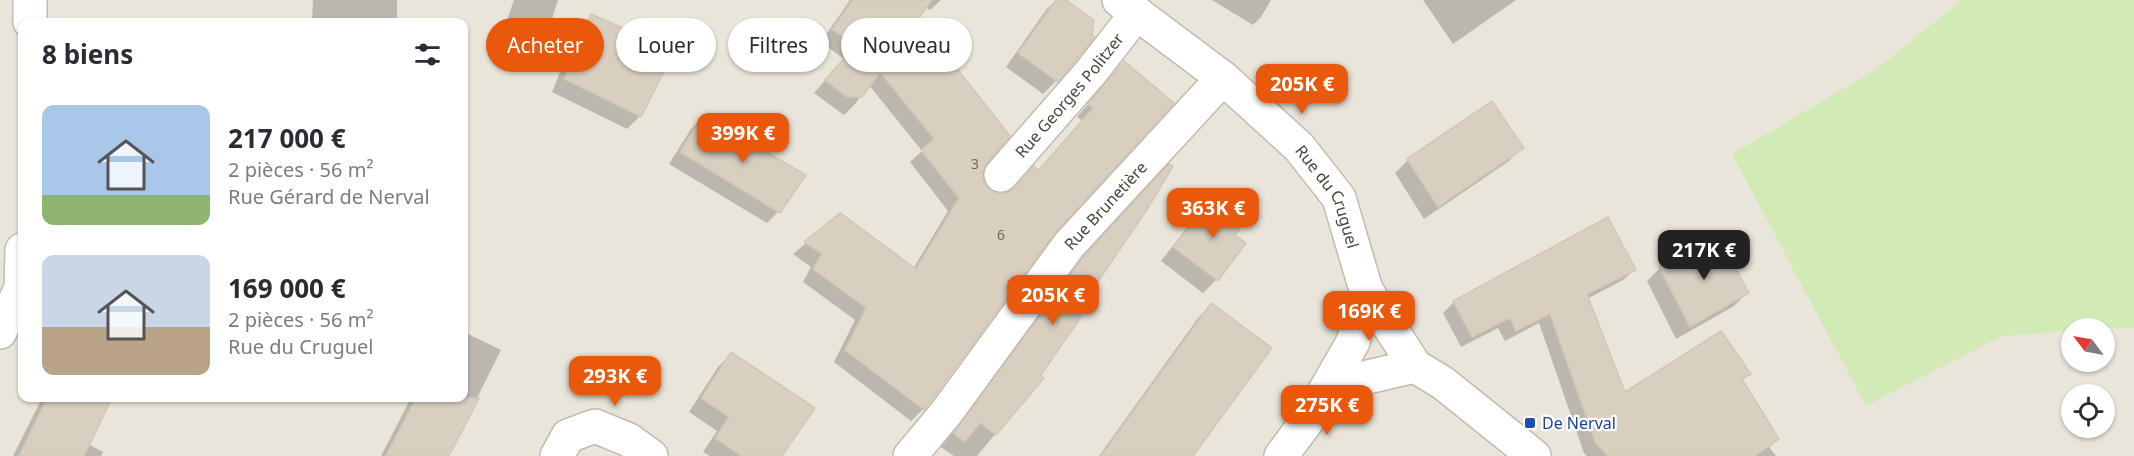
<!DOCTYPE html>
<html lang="fr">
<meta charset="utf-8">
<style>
:root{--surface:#fff;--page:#f7f7f7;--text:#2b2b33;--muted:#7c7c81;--accent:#ea580c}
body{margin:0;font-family:"Noto Sans",sans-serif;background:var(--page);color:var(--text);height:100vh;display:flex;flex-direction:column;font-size:22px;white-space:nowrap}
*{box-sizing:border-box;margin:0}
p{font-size:20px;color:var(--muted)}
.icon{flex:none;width:33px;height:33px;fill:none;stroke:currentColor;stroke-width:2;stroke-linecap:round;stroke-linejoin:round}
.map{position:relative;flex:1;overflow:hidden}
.sheet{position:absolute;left:18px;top:18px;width:450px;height:384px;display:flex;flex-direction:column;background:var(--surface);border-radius:12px;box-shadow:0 2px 4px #0004}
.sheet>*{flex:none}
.top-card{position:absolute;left:486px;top:18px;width:570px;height:54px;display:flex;gap:12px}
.needle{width:39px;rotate:302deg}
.buttons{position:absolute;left:2061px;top:318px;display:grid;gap:12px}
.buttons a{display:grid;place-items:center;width:54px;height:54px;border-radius:50%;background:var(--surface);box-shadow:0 2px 4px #0004;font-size:30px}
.price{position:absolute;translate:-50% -51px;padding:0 14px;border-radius:12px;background:var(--accent);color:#fff;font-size:20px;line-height:39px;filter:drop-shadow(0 2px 3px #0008)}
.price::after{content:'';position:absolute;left:50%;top:36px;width:18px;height:14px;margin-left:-9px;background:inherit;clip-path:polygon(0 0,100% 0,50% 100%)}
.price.current{background:#222;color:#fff}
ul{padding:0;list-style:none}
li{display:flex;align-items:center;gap:18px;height:150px;padding:0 24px}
li span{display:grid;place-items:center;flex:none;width:168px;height:120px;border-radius:12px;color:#555}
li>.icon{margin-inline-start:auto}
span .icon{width:72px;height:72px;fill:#fffc;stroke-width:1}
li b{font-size:26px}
h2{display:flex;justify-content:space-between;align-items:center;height:72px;padding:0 24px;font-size:26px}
.chip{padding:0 21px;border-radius:27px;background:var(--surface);box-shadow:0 2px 4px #0004;font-size:21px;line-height:54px}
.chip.current{background:var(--accent);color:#fff}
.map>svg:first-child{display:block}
</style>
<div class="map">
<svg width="2134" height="456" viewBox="0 0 2134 456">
<rect width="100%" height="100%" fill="#f6f3ec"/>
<path fill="#eae5da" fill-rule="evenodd" d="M0,0h2134v456h-2134zM22,22h442v376h-442zM2072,328h32v34h-32zM2072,394h32v34h-32z"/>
<path fill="#d2eab5" d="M1962,0h172v328h-62l-1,3 -69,5 -136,70 -134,-252 142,-83z"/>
<g fill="#0003">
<path d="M313,0h84v22h-85z"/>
<path d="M514,0h44l-10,32 -13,13 -33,-11z"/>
<path d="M850,0h91l-11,10 -5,-3 -9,12 70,143 -5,8 1,11 5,9 11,5 9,-1 5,-3 22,-23 4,4 45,-51 -6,-4 47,-54 -71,170 -130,176 -12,12 -77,-59 21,-42 -52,-38 8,-15 -18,-13 47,-39 73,54 35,-58 -38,-49 12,-11 -53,-66 -13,18 -12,12 -30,-22 30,-34 -23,-17z"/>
<path d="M1056,0h7l-7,81 -13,13 -37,-27 40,-57z"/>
<path d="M1212,0h59l-10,17 -8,8z"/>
<path d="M1423,0h93l-63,44z"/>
<path d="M591,16l49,100 -13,13 -75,-37 26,-64z"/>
<path d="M1492,103l30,44 -13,14 -85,58 -29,-46 13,-13z"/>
<path d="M703,117l75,95 -11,11 -98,-59 22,-35z"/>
<path d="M1157,179l-118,196 3,3 -65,78h-23l-13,-9 130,-175z"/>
<path d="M1213,198l20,37 11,9 -28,36 -13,13 -42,-32 39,-50z"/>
<path d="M1660,268l87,25 -13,13 -58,33 -29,-58z"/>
<path d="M1635,269l-12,11 -36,19 37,95 125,-20 -7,7 35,58 -8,8 7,9h-189l-3,-3 -45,-130 -34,18 -7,-13 -37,19 -18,-34 11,-11z"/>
<path d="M1211,305l-20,151h-92l99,-138z"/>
<path d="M464,332l37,18 -53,106h-67l30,-58h53z"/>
<path d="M731,354l50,102h-71l-7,-4 14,-21 -28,-19 29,-45z"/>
<path d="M42,398h69l-23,46 15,8 -2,4h-88z"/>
</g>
<g fill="#d8cfc1" stroke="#d3c7b4" stroke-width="1.5">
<path d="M853,0h79l-14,19 92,117 -23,27 -4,8 1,11 5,7 8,4h9l9,-5 19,-22 4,5 55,-63 -5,-4 36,-43 50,42 -120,131 -130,176 -79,-60 21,-42 -53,-39 9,-15 -18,-12 36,-29 76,56 43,-71 -38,-48 13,-11 -54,-67 -18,25h-15l-22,-17 30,-34 -23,-17z"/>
<path d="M1056,0h10l28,20 -2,14 3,3 -37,45 -40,-29z"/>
<path d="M591,14l59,26 23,13 -32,64 -77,-38z"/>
<path d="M1492,101l32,47 -86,59 -31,-48z"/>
<path d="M703,115l103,60 -26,38 -100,-61z"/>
<path d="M1169,164l4,2 -25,42 -72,106 5,3 -40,58 3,3 -48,57 -16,-12 -15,19 -12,-9 130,-176z"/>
<path d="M1213,196l32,25 -10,14 11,8 -28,38 -45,-34z"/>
<path d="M1608,217l28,53 -49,24 38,98 96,-61 30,43 -9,5 37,60 -24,17h-147l-13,-14 -45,-128 -34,17 -6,-13 -38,19 -19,-36z"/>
<path d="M1718,236l31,57 -59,34 -31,-60z"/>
<path d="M1211,303l61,45 -79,108h-92z"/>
<path d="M731,352l84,56 -33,48h-41l-26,-18 14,-21 -28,-19z"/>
<path d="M47,398h65l-28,58h-65z"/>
<path d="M416,398h63l-30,58h-63z"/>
</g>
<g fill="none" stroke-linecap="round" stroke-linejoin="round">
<defs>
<g id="minor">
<path id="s1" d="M1119,0l104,78 76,69 40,51 27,92 -13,52 -43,75 -29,39"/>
<path d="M30,22v-22"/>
<path id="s2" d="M1001,175l90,-103 46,-59"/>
<path d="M1366,290l49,76 28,17 91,73"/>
<path d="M0,332l21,-44 1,-38"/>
<path d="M1329,386l86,-20"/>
<path d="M557,456l11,-20 27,-10 34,14 22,16"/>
<path id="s3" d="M910,456l36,-43 123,-168 154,-167"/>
</g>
</defs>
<use href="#minor" stroke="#c2bbae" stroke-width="36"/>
<use href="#minor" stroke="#fff" stroke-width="33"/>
</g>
<rect fill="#1a4fb4" stroke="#fff" stroke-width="2" x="1524" y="417" width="12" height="12" rx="3"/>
<g text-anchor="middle" stroke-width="4.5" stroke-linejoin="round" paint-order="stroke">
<g font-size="14" fill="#6e675b">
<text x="975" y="169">3</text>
<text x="1001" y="240">6</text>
</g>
<g font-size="16" fill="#4b4439" stroke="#fff">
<text dy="6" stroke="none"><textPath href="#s2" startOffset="105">Rue Georges Politzer</textPath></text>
<text dy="6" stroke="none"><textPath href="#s1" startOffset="291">Rue du Cruguel</textPath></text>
<text dy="6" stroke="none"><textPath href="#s3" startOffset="318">Rue Brunetière</textPath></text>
</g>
<g font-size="16" fill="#164399" stroke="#fff" text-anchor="start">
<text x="1542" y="429">De Nerval</text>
</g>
</g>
</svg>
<div class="buttons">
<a><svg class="needle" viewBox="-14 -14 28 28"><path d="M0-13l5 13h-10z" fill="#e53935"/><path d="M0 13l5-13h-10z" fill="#7c7c81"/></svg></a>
<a><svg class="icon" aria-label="locate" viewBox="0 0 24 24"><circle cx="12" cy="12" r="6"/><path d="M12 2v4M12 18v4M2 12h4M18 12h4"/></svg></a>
</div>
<b class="price" style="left:1302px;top:115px">205K €</b>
<b class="price" style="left:743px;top:164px">399K €</b>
<b class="price" style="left:1213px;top:239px">363K €</b>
<b class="price current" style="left:1704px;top:281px">217K €</b>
<b class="price" style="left:1053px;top:326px">205K €</b>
<b class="price" style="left:1369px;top:342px">169K €</b>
<b class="price" style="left:615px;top:407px">293K €</b>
<b class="price" style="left:1327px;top:436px">275K €</b>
<div class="top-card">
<a class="chip current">Acheter</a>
<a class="chip">Louer</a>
<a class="chip">Filtres</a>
<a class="chip">Nouveau</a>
</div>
<section class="sheet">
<h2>8 biens<svg class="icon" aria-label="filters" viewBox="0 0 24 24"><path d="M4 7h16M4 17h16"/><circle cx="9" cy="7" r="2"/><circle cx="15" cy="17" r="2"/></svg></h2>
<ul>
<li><span style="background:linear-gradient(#a9c7e8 75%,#8fb573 0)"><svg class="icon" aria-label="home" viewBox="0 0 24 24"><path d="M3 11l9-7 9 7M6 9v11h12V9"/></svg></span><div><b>217 000 €</b><p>2 pièces · 56 m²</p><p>Rue Gérard de Nerval</p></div></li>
<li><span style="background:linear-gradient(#c9d6e8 60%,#b9a48a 0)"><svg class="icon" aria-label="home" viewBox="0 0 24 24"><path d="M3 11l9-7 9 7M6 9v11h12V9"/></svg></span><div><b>169 000 €</b><p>2 pièces · 56 m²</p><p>Rue du Cruguel</p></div></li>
</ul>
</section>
</div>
